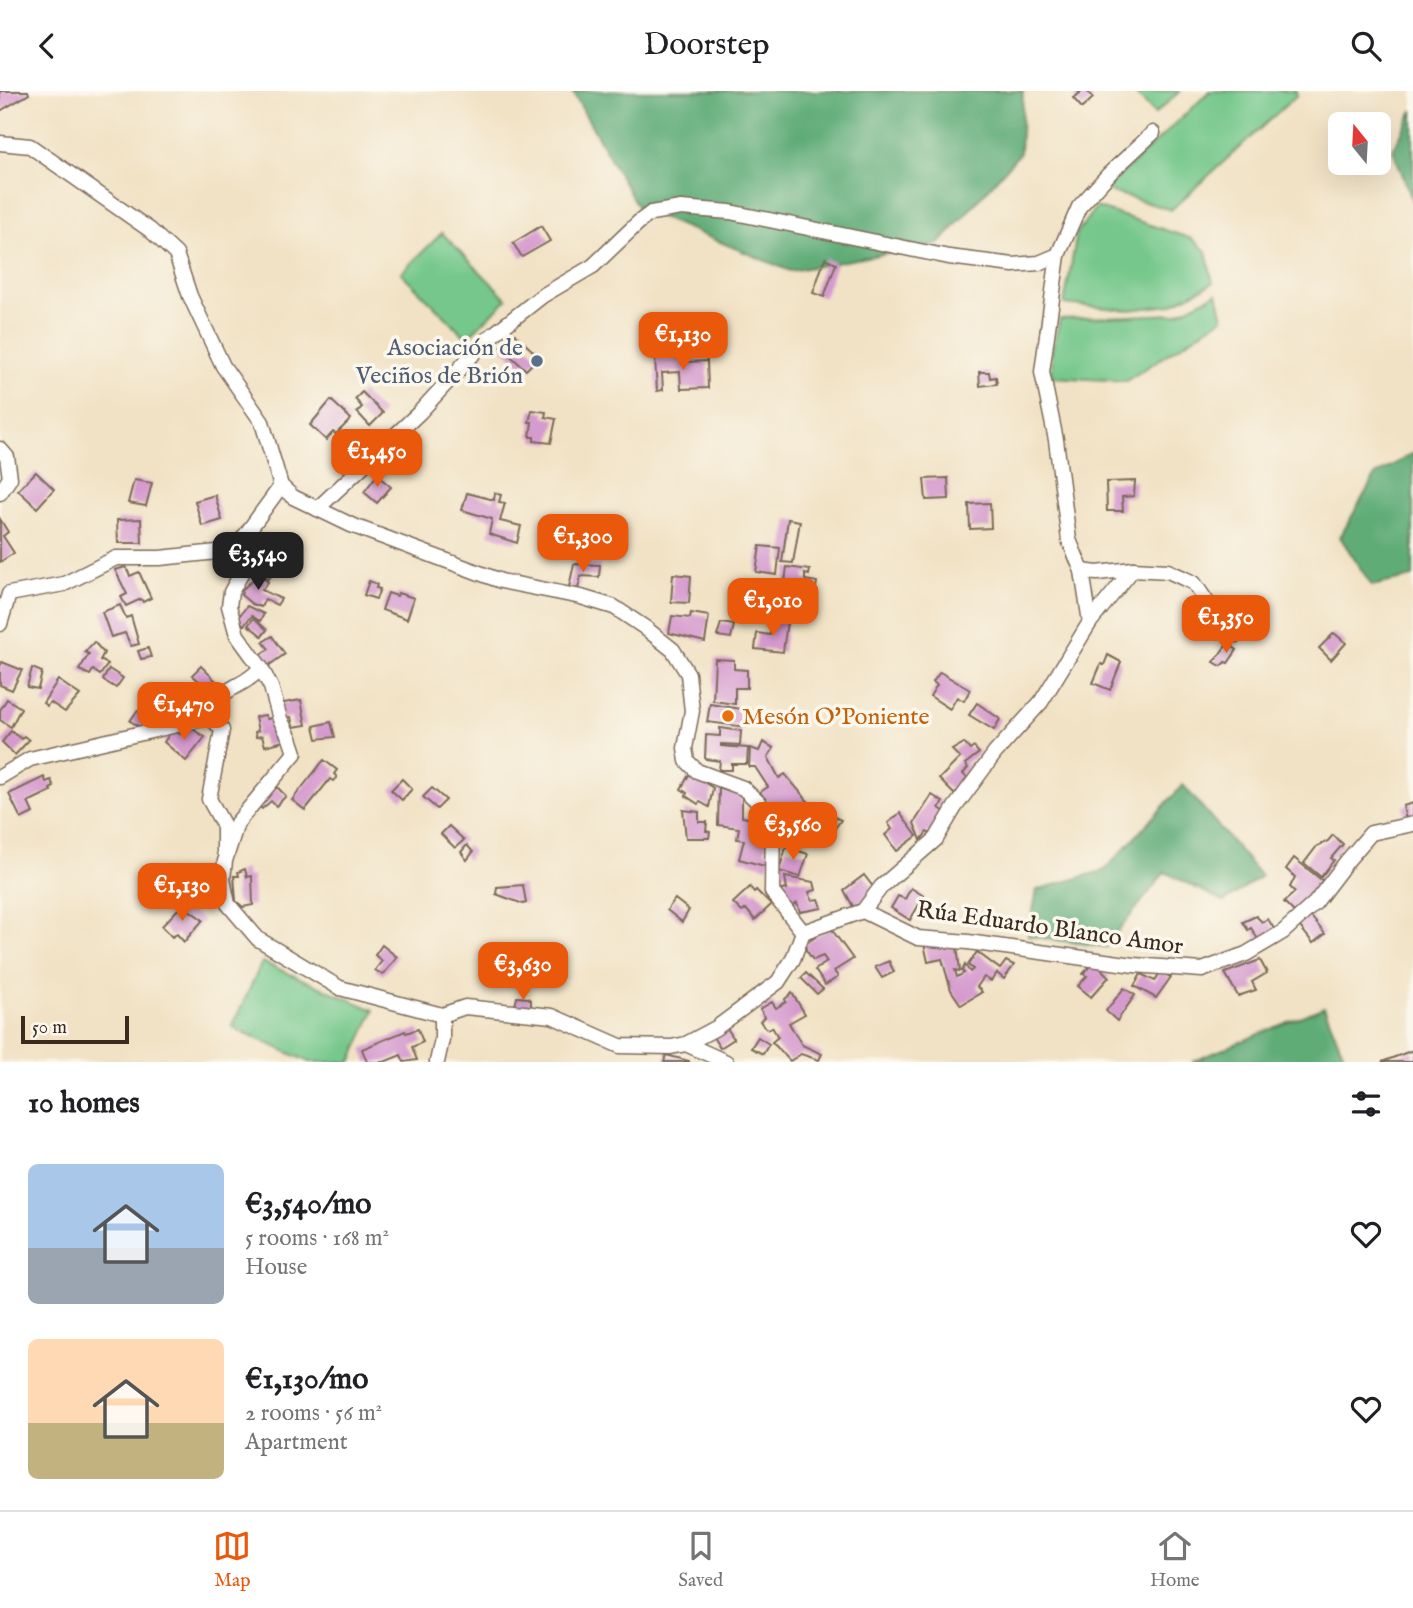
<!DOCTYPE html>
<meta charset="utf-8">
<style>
:root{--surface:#fff;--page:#f6f6f6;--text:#202124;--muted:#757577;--line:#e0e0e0;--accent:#ea580c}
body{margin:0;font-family:"IM FELL English",serif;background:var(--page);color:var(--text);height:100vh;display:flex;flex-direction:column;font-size:26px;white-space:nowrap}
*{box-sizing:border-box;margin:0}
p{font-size:23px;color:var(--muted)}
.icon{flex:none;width:38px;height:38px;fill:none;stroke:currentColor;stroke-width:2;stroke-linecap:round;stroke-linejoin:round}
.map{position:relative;height:971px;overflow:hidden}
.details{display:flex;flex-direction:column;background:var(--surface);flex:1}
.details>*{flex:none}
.needle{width:46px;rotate:342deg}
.fabs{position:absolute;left:1328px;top:21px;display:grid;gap:14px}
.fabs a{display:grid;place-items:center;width:63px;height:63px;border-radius:10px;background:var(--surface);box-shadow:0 7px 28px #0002;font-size:35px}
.scale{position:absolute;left:21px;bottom:18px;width:108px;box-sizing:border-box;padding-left:7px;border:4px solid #3b2a1e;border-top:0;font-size:19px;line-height:24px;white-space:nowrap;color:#3b2a1e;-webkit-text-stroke:5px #fbf7ec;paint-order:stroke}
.price{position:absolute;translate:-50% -60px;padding:0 16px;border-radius:14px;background:var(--accent);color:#fff;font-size:23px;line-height:46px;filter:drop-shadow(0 2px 4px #0008)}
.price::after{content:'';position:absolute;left:50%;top:42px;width:21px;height:16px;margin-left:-10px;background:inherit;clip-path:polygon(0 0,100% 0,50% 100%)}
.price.on{background:#222;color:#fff}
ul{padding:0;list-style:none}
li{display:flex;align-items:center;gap:21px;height:175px;padding:0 28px}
li span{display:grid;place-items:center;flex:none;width:196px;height:140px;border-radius:10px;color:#555}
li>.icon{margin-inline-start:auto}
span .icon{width:84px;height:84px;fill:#fffc;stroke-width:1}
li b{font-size:30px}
h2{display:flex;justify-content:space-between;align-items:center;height:84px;padding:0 28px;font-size:30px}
header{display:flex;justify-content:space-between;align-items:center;height:91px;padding:0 28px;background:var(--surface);font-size:32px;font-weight:600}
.tab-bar{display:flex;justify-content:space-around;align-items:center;height:98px;border-top:2px solid var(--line);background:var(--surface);font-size:19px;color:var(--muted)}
.tab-bar a{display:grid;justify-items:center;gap:4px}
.tab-bar .on{color:var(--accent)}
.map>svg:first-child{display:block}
</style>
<header><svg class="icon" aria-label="back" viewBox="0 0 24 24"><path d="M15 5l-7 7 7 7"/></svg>Doorstep<svg class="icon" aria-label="search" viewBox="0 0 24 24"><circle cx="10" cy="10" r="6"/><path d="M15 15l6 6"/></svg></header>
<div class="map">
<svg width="1413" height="971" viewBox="0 0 1413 971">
<rect width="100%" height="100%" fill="#fbf7ec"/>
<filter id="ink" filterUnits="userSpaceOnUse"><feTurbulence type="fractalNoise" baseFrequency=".0143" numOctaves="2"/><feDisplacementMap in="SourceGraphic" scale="14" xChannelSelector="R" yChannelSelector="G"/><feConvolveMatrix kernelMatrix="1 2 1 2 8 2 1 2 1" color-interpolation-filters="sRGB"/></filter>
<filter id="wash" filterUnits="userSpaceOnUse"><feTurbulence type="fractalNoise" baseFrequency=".00686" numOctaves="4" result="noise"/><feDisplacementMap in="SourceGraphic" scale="28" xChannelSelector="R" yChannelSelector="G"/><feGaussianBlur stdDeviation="1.57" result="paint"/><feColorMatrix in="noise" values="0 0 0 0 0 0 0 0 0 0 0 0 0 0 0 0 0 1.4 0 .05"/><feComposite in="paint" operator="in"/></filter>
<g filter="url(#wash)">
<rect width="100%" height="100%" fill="#f1e2c5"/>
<g fill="#74c78b" stroke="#587854" stroke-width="2">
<path d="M1133,0h47l-25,23z"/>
<path d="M1210,0h86l1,4 -126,115 -66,-20z"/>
<path d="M1096,116l96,32 14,12 7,32 -43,22 -41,5 -65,-6 13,-71z"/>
<path d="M442,142l65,66 -40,39 -66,-65z"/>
<path d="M1217,202l6,25 -97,63 -74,-4v-26l8,-32 116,-5z"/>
<path d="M262,871l112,48 -23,52h-42l-77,-35z"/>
</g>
<g fill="#5fac77" stroke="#4d6b4a" stroke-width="2">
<path d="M572,0h451l-3,62 -81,91 -149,27 -152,-63z"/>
<path d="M1413,19v92l-20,-52z"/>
<path d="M1413,362v124l-41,9 -32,-49 35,-61z"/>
<path d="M1183,694l78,91 -37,26 -59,-30 -59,75 -78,-11 9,-46 68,-20z"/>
<path d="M1324,916l23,55h-155z"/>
</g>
<g id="blocks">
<g fill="#d59ace">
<path d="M0,0h28l1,3 -29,17z"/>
<path d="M1078,0h9l6,7 -11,10 -9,-10 7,-5z"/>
<path d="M541,135l9,15 -28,16 -9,-14z"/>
<path d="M825,167l11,6 -12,33 -11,-4z"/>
<path d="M515,243l24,23 -13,13 -25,-23z"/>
<path d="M686,266l1,5 20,-1 1,27 -27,1 -1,-17 -18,1 1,17 -6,1 -2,-33z"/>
<path d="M979,281h10l1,6 6,-1 1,7 -17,2z"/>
<path d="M362,301l21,21 -13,13 -13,-14 5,-5 -7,-8z"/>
<path d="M331,309l20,19 -15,15 -3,-2 -7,8 -16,-15z"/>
<path d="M532,319l14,2 -1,5 11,2 -5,24 -17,-2v-4h-4l2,-15h-3z"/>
<path d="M36,381l18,17 -17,19 -19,-18z"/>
<path d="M377,384l14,12 -14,16 -13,-11z"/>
<path d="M948,387l1,21 -23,1 -2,-21z"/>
<path d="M134,389l18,3 -6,23 -18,-3z"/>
<path d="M1135,390l-1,15 -12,1 1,14h-16l-1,-29z"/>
<path d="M467,402l27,7 1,-7 6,2 -2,7 6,1 -5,18 21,5 -4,17 -28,-9 3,-15 -30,-9z"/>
<path d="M215,404l7,25 -20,6 -7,-25z"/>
<path d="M990,412l1,25 -21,1 -1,-25z"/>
<path d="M0,428l8,13 -5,4 11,17 -14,9z"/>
<path d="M141,428l1,24h-24l-1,-23z"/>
<path d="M788,428l12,2 -7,42 -11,-1z"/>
<path d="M260,451l22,20 -3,3 -3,-2 -3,3 3,5 -8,8 -15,-15 -4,-11z"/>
<path d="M760,455l20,2 -3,27 -21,-3z"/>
<path d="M574,473l26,1 -1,12 -18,-1 -3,13 -9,-2z"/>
<path d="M126,476l4,9 9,-4 12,26 -8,4 -2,-3 -15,7 -5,-9 6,-3 -12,-24z"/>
<path d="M787,476l23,3 -1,5 -4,-1v6l12,2 -2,11 -31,-4z"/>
<path d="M259,483l9,8 -6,8 19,9 -4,6 -12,-6 -4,8 -9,-3 -11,-9 2,-6z"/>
<path d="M673,483l18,2 -2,27 -18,-1z"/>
<path d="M369,490l8,3 -1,4 4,1 -4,10 -12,-4z"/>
<path d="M388,502l9,3 1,-3 16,5 -7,21 -25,-9z"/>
<path d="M120,514l6,13 5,-2 8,28 -8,2 -6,-13 -14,4 -9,-25z"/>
<path d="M247,515l17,8 -4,7 -8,-5 -8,9 -7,-6z"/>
<path d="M691,522l18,3 -4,26 -36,-9 3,-17 18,2z"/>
<path d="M254,527l13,12 -5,6 -14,-11z"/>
<path d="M772,529l15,2 -4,30 -28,-3 2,-16 13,2z"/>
<path d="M721,532l13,2 -3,13 -14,-2z"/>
<path d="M1334,542l12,10 -15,17 -12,-12z"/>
<path d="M272,545l13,18 -20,14 -8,-11 12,-8 -6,-7z"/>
<path d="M94,551l10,11 -4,7 8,4 -8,11 -7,-5 -3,5 -11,-5 10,-16 -4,-2z"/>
<path d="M1228,552l9,7 -9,13 -3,-1 -4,4 -7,-4z"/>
<path d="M148,557l3,9 -10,2 -3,-8z"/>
<path d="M1108,564l13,7 -11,28 -17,-7 8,-19 3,1z"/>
<path d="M715,568l19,1v9l13,1v18h-12v16l-22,-3z"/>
<path d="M2,571l20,8 -10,20 -12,-5v-19z"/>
<path d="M201,575l16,16 -14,14 -10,-10 6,-5 -7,-6z"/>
<path d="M32,577l10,4 -4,17 -11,-2z"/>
<path d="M109,578l14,9 -7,10 -13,-8z"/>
<path d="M940,581l30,18 -6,11 -7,-4 -7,12 -20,-13 7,-11 -4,-3z"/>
<path d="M58,589l22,15 -15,17 -15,-10 -3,4 -4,-3z"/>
<path d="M185,604l9,4 5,10 -26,11 -7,-15 5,-2 -2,-3z"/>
<path d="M7,608l14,9 -10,19 -11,-7v-10z"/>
<path d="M301,609l5,25 -13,2 -2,-10 -9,2 -4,-15z"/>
<path d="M977,612l23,16 -6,11 -25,-15z"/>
<path d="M710,613l38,6 -2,17 -39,-5z"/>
<path d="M137,620l12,7 -9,9 -10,-6z"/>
<path d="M265,624l2,4 8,-2 9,24 -19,5 -3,-10 -6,1 -1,-5 3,-1 -3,-14z"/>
<path d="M331,631l4,15 -18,2 -3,-13z"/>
<path d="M189,636l16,10 -19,24 -22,-19 9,-13 7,5z"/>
<path d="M720,637l21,3 -1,14 -19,-1v2l27,2 -1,16h-15v6h-13l1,-9 -15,-2 1,-24 14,1z"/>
<path d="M11,640l10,8 3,-3 5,4 -14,15 -13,-13z"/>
<path d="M763,651l11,6 -6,9 11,21 6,-4 26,31 3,-1 6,4 7,13 5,-5 9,4 -12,17 -12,-8 -12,11 -10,-12 7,-2 -8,-9 -13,11 -5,-13 8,-7 -3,-5 -8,6 -13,-17 8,-5 -13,-20h-6l1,-19 9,3z"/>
<path d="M964,652l6,7 4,-3 5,6 -14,11 3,4 -5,6 6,6 -14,15 -16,-16 21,-21 -8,-8z"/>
<path d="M324,669l13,10 -3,4 3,3 -4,4 -3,-2 -25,31 -13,-10z"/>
<path d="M690,682l23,15 -4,19 -9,-5 -2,2 -12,-8 1,-3 -6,-4z"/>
<path d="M44,686l2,5 5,-2 3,7 -4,2 1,2 -23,11 5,11 -12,6 -12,-25z"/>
<path d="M402,688l10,10 -10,11 -11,-10z"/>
<path d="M277,696l9,9 -10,10 -5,-5 -9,8 -5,-5z"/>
<path d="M432,697l14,12 -9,9 -14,-12z"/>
<path d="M719,697l23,4v25l11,2 2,-4 10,1 4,10 -4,25 6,1 -3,15 -29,-8 5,-19 -7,-1 2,-11 -21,-3z"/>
<path d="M932,704l11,7 -4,6 8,5 -14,22 -6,-3 -6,8 -7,-17z"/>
<path d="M1413,712v14l-7,3 -3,-14z"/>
<path d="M683,719l16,2v10h8l-1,9 4,1 -1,6h-23z"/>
<path d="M900,722l17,23 -20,15 -12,-16 7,-6 -4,-6z"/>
<path d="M449,735l15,14 -9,8 -14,-14z"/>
<path d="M1333,744l10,9 -12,14 3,2 -13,17 -17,-14 13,-17 11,-5z"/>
<path d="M467,754l6,7 -6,8 -6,-8z"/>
<path d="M786,756l22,7 -8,23 -21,-6z"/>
<path d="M1294,767l30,24 -27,33 -13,-13 11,-10 -5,-5 5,-10 -9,-8z"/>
<path d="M245,778l2,8 5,-1 1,29 -10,2 -7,-6 -2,-25h5l-1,-4z"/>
<path d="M864,784l13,17 -23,16 -10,-18z"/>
<path d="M785,786l29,5 2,8 -7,2 3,8 7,-1 3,9 -22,4 -3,-9 -7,5 -7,-9 -2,-9 6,-1z"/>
<path d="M523,794l3,18 -3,1 -27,-10 1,-7z"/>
<path d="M750,796l4,5 2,-2 15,15 -16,15 -9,-11 -4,3 -9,-9z"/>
<path d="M911,797l13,8 -14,24 -19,-12 7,-12 7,3z"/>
<path d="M675,808l14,11 -7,12 -15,-12z"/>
<path d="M182,814l21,15 -19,22 -7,-8 -5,3 -10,-11z"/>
<path d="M1309,823l16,20 -12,9 -16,-20z"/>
<path d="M1256,825l6,6 6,-3 8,13 -17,9 -8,-13 -3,2 -5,-8z"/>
<path d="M830,836l23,32 -19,12 4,6 -13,8 -10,-15 12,-8 -4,-6 -10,4 -7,-10 -1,-6z"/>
<path d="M924,853l33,2 3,25 -5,-1 2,7 7,-4 -2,-2 3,-6 5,7 3,-3 -5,-4 9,-13 23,17 6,-8 8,4 -10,14 -7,-6 -6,8 -7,-4 -7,10 5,5 -21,13 -10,-15 -9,-31 -14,3z"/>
<path d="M382,854l15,12 -14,18 -8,-5 7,-9 -7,-6z"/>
<path d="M1260,869l7,13 -15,9 4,8 -18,6 -13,-23z"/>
<path d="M889,870l5,11 -12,6 -7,-11z"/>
<path d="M1092,873l6,2 11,11 -18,20 -13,-11 9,-10 -4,-2z"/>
<path d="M1160,881l11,5 -15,21 -22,-12 7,-12 14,7z"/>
<path d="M806,882l17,16 -6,5 -16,-16z"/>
<path d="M1124,897l11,7 -18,26 -11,-10z"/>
<path d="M792,902l13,21 -16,9 13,22 20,9 -3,6 -18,-6 -11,7 -18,-19 6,-5 -6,-10 -3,2 -5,-2 -4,-6 5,-4 -5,-8 12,-7 4,6 10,-6 -1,-3z"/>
<path d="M517,906l11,1 3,3v4l-4,3 -12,-2z"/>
<path d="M727,937l7,11 -14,9 -7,-11z"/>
<path d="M418,938l5,13 -11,5 5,13 -13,2 -3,-7 -17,7h-17l-5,-13 43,-18 1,2z"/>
<path d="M758,946l11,7 -6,10 -12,-6z"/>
<path d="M1413,959v12h-31z"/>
<path d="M666,964l23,6v1h-25z"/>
</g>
</g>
</g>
<g filter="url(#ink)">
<use href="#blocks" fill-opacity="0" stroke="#7b6a58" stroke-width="2"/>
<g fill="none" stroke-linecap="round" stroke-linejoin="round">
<defs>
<g id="street">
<path d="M0,52l30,3 120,84 26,24 14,42 33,70 39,56 19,64 12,11 58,28 150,56 80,16 33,10 30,20 29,23 15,24 4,37 -7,37 2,13 10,10 46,17 30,28 -1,76 31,40"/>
<path d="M0,358l7,8 3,21 -10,15"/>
<path d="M317,418l102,-96 66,-72 57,-45 51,-30 46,-44 12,-9 30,-5 49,4 219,45 64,8 26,-2 19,-8 21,-48 30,-33 44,-41"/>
<path d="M241,450l4,26 -14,25 -2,14 8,29 24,33 10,19 9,32 10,19 5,15 -58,70 -12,38 -2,18 5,25 30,35 82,49 102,27 23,-8 87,9 68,30 51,1 15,-3 30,-16 62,-46 15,-23 10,-27"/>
<path d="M1082,480l15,2 36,-4"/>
<path d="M1090,531l43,-53 35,2 26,12 23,34 19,18"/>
<path d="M0,533l9,-30 55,-10 52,-26h44l57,-6 24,-11 40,-55"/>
<path d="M0,686l30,-18 181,-42"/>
<path d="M224,761v-26l-15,-27 13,-69 -11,-13c0,-23 22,-27 37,-38 5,-3 9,-7 13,-11"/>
<path d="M863,820l18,-24 55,-48 19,-32 40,-54 46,-51 49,-80 -8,-51 -13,-31 -13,-100 -14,-68 16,-117"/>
<path d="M803,841l60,-21 55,27 50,4 166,23 68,5 44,-16 37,-22 32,-29 32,-42 24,-28 42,-9"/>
<path d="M686,953l40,18"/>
<path d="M437,971l5,-23v-24"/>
</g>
</defs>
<use href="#street" stroke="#7b6a58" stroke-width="17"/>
<use href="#street" stroke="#fff" stroke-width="14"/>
</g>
</g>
<circle fill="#5c6f8a" stroke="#fbf7ec" stroke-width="2.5" cx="537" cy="270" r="7"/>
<circle fill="#e8710a" stroke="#fbf7ec" stroke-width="2.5" cx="728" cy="625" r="7"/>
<g text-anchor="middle" stroke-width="7" stroke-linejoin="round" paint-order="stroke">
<g font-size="24" fill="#4e5e75" stroke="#fbf7ec" text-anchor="end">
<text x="523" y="264">Asociación de<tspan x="523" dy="28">Veciños de Brión</tspan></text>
</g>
<g font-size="24" fill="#c56008" stroke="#fbf7ec" text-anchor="start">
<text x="742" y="633">Mesón O'Poniente</text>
</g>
<g font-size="24" fill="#3b2a1e" stroke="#fbf7ec">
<text transform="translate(1050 836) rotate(8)" y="8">Rúa Eduardo Blanco Amor</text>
</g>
</g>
</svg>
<div class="fabs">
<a><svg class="needle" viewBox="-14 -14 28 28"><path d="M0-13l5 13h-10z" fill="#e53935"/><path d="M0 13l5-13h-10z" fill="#757577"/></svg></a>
</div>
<div class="scale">50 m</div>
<b class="price" style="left:683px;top:281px">€1,130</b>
<b class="price" style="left:377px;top:398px">€1,450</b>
<b class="price" style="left:583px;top:483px">€1,300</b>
<b class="price on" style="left:258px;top:501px">€3,540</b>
<b class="price" style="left:773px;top:547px">€1,010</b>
<b class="price" style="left:1226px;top:564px">€1,350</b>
<b class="price" style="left:184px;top:651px">€1,470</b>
<b class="price" style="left:793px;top:771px">€3,560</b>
<b class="price" style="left:182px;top:832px">€1,130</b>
<b class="price" style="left:523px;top:911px">€3,630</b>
</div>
<section class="details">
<h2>10 homes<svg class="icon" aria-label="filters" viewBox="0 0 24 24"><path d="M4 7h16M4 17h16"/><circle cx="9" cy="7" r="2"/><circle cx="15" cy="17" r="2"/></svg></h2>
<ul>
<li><span style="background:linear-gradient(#a9c7e8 60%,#9aa5b1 0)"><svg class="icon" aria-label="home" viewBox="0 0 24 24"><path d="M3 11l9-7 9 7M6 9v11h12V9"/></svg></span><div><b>€3,540/mo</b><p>5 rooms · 168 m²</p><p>House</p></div><svg class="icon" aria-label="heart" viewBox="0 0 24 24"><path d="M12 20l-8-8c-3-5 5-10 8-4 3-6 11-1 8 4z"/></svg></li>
<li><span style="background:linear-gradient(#ffd9b3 60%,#c2b280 0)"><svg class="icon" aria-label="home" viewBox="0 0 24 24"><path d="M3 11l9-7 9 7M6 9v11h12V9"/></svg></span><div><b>€1,130/mo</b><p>2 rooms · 56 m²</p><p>Apartment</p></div><svg class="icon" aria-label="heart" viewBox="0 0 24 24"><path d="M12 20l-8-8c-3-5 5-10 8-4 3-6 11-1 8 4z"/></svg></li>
</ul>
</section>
<nav class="tab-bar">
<a class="on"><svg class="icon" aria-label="map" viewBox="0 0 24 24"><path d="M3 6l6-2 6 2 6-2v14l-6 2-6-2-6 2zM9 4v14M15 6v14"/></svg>Map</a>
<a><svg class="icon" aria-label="saved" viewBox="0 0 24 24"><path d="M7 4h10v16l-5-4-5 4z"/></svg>Saved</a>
<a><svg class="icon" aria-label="home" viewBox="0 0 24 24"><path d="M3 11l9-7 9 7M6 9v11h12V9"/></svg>Home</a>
</nav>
